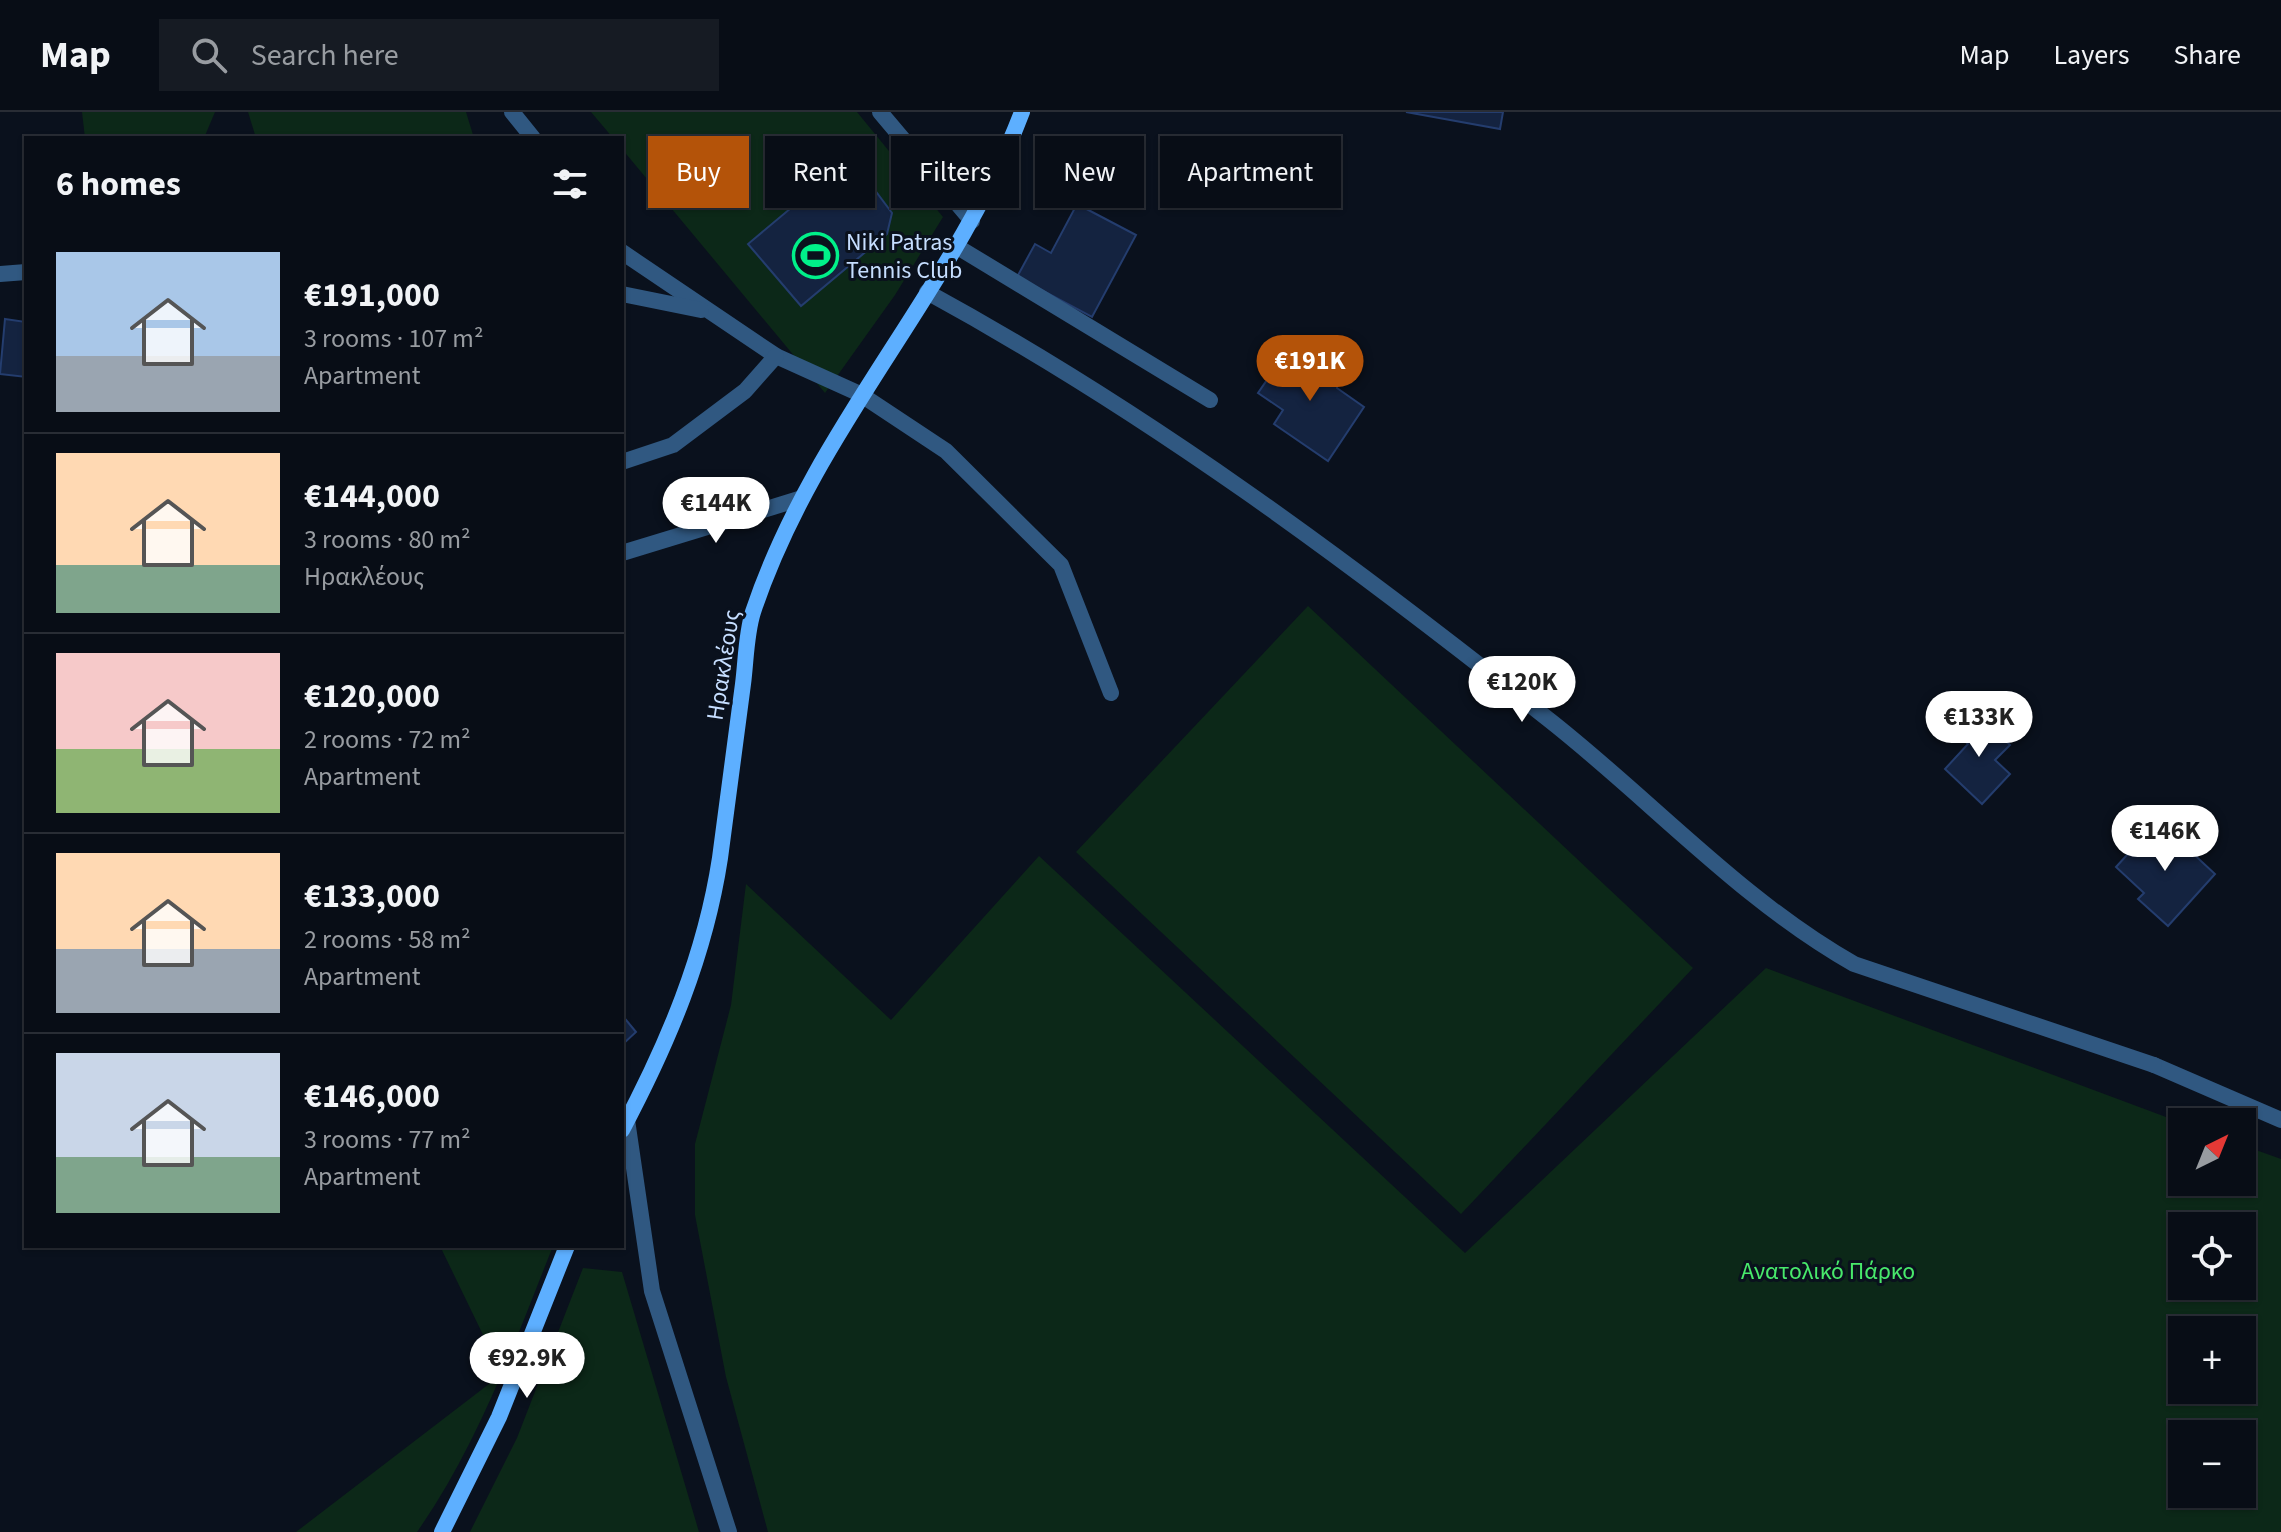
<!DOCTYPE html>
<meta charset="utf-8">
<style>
:root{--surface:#080d16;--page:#161b23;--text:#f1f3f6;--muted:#989ca1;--line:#292d35;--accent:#b45309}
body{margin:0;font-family:"Source Sans 3",sans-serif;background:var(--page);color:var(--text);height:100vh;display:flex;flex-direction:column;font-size:30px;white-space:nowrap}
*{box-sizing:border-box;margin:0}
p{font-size:26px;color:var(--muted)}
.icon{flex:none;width:44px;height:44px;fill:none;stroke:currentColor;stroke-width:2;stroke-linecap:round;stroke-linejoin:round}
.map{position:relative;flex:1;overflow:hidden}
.panel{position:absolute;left:24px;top:24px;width:600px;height:1112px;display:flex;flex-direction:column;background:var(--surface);border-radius:0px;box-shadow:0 2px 6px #0004,0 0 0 2px var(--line)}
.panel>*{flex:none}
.hud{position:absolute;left:648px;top:24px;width:760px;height:72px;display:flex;gap:16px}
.needle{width:52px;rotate:43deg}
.tools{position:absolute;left:2168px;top:996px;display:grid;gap:16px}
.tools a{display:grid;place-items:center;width:88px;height:88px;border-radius:0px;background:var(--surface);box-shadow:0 2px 6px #0004,0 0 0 2px var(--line);font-size:40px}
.price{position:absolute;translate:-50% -68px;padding:0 18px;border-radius:28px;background:#fff;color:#222;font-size:26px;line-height:52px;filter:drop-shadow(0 2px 4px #0008)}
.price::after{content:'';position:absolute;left:50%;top:48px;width:24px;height:18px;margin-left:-12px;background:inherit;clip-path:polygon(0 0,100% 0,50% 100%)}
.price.active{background:var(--accent);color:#fff}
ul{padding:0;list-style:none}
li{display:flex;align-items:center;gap:24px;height:200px;padding:0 32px}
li+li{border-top:2px solid var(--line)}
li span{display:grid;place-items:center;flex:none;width:224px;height:160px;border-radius:0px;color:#555}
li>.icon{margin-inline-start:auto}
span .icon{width:96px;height:96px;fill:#fffc;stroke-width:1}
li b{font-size:34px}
h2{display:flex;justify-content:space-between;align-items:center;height:96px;padding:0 32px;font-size:34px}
.tag{padding:0 28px;border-radius:0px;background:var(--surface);box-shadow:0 2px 6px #0004,0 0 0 2px var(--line);font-size:28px;line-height:72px}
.tag.active{background:var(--accent);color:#fff}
header{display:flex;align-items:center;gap:48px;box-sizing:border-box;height:112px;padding:0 40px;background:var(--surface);border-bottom:2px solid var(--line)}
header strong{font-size:38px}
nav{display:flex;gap:44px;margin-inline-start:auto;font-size:28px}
.search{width:560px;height:72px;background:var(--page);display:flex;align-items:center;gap:20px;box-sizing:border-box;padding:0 28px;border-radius:0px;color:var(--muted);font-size:30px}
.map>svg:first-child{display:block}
</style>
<header>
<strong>Map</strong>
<div class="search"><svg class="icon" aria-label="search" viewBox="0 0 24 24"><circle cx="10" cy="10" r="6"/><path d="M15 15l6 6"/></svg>Search here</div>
<nav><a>Map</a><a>Layers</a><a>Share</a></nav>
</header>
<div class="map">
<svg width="2281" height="1420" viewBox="0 0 2281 1420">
<rect width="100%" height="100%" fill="#0a111d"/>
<g fill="#0c2818" fill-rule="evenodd">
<path d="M82,0h133l-11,26h-119z"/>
<path d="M248,0h218l8,26h-218z"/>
<path d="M591,0h266l86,105 -48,78 -70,98 -203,-244v-11h-9z"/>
<path d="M1308,494l385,362 -232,246 -385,-362z"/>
<path d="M1039,744l426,397 301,-285 416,155v59h60v-37l39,14v373h-1513l-42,-155 -31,-162v-71l36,-139 15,-121 145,136zM2182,1114h60v60h-60zM2182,1218h60v60h-60zM2182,1322h60v60h-60z"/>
<path d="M440,1134h113c-39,98 -75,199 -136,286h-121l206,-158z"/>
<path d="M583,1156l39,4 77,260h-229l47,-94z"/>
</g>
<g fill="#142340" stroke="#243d6e" stroke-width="2">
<path d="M1406,0h97l-3,17z"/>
<path d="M846,69h22l24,32 -5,21 -86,72 -53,-62 49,-41 15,2z"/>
<path d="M1077,92l59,31 -44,82 -75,-40 18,-33 16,9z"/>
<path d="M5,207l21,3v55l-26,-3z"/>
<path d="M1291,233l46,31v12l27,19 -36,54 -54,-37 9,-14 -25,-17z"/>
<path d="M1961,605h20l29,28 -15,15 15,14 -28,30 -37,-35 23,-25 -7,-7z"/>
<path d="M2158,709l57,53 -47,52 -30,-27 6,-6 -28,-26z"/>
<path d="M622,903l14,17 -14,13z"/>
</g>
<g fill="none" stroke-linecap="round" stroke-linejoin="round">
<g stroke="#305881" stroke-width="16">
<path d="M512,0l21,26"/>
<path d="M956,134l254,154"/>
<path d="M622,140l154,104 84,38 86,57 115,114 50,128"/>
<path d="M622,182l79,16"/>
<path d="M622,350l51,-17 72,-54 31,-35"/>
<path d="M2154,953l127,55"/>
<path d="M627,1008l25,171 77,241"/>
</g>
<g stroke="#305881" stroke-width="16">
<path d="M880,0l92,109"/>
<path d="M0,162l26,-2"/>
<path d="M927,180c222,121 423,270 621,427 101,79 194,182 306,245l300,101"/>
<path d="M622,441l177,-54"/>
</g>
<g stroke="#5dafff" stroke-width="16">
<path d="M622,1018c46,-87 83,-174 98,-272 8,-58 15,-116 23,-174 3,-23 3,-50 10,-72 62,-186 201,-321 269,-500"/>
<path d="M442,1420l57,-115 68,-171"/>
</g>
</g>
<defs>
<symbol id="stadium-ring" viewBox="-11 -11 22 22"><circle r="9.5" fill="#0a111d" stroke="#00f189" stroke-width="1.5"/><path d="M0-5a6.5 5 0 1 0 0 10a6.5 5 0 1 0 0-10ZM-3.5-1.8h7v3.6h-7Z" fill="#00f189"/></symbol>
</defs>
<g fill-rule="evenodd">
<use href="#stadium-ring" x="790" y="118" width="51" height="51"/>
</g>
<g text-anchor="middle" stroke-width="6" stroke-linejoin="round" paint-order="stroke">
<g font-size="24" fill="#c6deff" stroke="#0a111d" text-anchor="start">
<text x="846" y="138">Niki Patras<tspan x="846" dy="28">Tennis Club</tspan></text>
</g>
<g font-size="24" fill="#c6deff" stroke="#0a111d">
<text transform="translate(723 553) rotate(-81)" y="8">Ηρακλέους</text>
</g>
<g font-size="24" fill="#48e96b" stroke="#0a111d">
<text x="1828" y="1167">Ανατολικό Πάρκο</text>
</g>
</g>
</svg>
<div class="tools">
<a><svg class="needle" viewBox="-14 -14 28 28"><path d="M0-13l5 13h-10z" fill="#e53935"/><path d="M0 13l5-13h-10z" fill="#989ca1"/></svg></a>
<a><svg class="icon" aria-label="locate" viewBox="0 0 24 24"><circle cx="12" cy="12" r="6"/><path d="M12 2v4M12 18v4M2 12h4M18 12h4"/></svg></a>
<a>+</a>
<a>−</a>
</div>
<b class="price active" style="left:1310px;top:291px">€191K</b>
<b class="price" style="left:716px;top:433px">€144K</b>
<b class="price" style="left:1522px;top:612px">€120K</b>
<b class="price" style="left:1979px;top:647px">€133K</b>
<b class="price" style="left:2165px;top:761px">€146K</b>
<b class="price" style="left:527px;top:1288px">€92.9K</b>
<div class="hud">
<a class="tag active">Buy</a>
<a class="tag">Rent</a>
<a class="tag">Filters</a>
<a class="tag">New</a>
<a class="tag">Apartment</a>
</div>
<section class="panel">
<h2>6 homes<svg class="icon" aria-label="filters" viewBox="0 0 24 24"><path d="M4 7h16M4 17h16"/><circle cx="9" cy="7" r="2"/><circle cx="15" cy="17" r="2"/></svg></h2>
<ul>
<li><span style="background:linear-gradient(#a9c7e8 65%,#9aa5b1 0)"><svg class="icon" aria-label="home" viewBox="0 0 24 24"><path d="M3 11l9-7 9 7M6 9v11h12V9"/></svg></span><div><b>€191,000</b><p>3 rooms · 107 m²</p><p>Apartment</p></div></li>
<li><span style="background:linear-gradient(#ffd9b3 70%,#7fa58c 0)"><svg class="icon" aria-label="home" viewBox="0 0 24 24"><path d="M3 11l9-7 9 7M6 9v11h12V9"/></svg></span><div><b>€144,000</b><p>3 rooms · 80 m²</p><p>Ηρακλέους</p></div></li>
<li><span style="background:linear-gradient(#f6c9c9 60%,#8fb573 0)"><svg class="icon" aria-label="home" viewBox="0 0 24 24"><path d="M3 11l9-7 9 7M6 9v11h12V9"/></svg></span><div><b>€120,000</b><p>2 rooms · 72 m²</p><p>Apartment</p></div></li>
<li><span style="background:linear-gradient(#ffd9b3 60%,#9aa5b1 0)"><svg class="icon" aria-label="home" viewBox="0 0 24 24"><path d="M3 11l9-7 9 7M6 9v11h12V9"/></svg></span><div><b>€133,000</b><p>2 rooms · 58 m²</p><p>Apartment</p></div></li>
<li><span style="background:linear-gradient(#c9d6e8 65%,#7fa58c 0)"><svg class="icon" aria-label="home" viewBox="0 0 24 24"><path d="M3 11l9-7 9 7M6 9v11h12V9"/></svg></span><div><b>€146,000</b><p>3 rooms · 77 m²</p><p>Apartment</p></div></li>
</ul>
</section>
</div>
